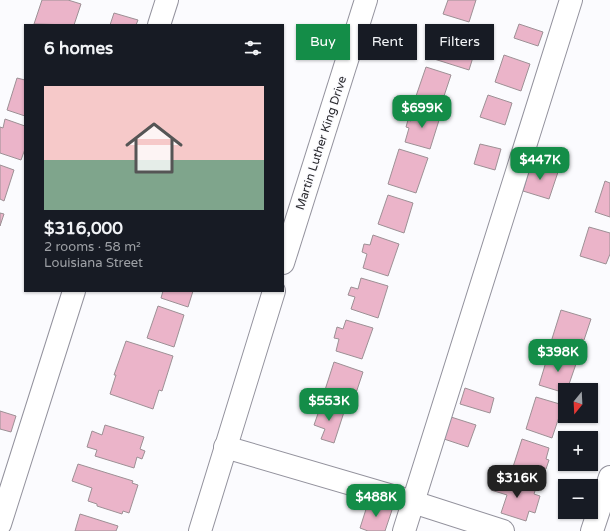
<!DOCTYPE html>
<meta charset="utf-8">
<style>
:root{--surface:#171b24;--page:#20242c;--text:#f1f3f6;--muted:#9ea1a6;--line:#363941;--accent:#148d48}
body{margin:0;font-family:"Varela Round",sans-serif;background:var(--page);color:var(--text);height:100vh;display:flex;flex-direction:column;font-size:15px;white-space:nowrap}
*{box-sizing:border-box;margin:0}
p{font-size:13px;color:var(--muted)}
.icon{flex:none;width:22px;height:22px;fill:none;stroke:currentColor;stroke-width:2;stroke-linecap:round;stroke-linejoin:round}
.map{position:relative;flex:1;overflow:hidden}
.details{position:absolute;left:24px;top:24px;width:260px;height:268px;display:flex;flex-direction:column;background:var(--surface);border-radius:0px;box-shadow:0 1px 3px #0004}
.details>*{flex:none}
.banner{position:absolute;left:296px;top:24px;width:254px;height:36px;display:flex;gap:8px}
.needle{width:26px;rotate:198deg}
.tools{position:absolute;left:558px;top:383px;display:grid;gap:8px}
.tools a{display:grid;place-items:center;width:40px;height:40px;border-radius:0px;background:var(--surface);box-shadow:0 1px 3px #0004;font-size:20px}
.price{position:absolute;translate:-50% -34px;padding:0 9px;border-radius:8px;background:var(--accent);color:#fff;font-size:13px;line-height:26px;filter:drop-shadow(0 1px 2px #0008)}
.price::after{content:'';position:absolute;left:50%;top:24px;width:12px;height:9px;margin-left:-6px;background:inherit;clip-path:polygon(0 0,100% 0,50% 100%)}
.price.current{background:#222;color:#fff}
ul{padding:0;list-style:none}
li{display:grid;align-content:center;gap:8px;height:212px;padding:0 20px}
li+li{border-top:1px solid var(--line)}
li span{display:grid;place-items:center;height:124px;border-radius:0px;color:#555}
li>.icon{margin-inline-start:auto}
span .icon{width:72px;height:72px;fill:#fffc;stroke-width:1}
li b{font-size:17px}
h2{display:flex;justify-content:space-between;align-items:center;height:48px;padding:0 20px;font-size:17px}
.pill{padding:0 14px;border-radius:0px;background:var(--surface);box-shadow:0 1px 3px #0004;font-size:14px;line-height:36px}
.pill.current{background:var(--accent);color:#fff}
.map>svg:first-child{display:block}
</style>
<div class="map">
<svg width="610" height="531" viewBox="0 0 610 531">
<rect width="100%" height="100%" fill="#fbfbfe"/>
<g fill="#ebb4c9" stroke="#9d9095">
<path d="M42,0h26l13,4 -7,21 -40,-1z"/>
<path d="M448,0h28l-7,22 -26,-8z"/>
<path d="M114,13l24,7 -2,5h-26z"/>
<path d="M519,24l24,8 -5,14 -24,-8z"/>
<path d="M441,26l38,12 -10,32 -38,-12 4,-15 -3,-1 2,-8 4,1z"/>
<path d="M504,55l26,9 -9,27 -26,-9z"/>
<path d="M426,67l25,8 -11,33 -25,-9z"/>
<path d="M17,78l8,2v36l-18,-6z"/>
<path d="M488,95l24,8 -7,22 -25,-8z"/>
<path d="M415,109l25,8 -10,32 -25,-7 4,-14 -3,-1 2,-7 3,1z"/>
<path d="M5,119l20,7v23l-4,11 -21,-7v-26l3,1z"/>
<path d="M480,144l21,5 -6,21 -21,-6z"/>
<path d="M399,149l29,9 -12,35 -28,-9z"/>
<path d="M531,164l27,8 -9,27 -26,-8z"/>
<path d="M0,165l14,5 -10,31 -4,-2z"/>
<path d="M605,181l5,2v34l-15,-5z"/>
<path d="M388,195l25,8 -9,30 -26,-9z"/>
<path d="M0,213l4,1 -4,12z"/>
<path d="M589,227l21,6v21l-4,10 -26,-8z"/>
<path d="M373,235l26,9 -11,32 -25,-8 4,-14 -5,-2 2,-8 6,1z"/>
<path d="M361,278l27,8 -10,32 -27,-9 4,-12 -7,-2 3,-8 7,2z"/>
<path d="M163,291h30l-5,16 -27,-9z"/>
<path d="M158,306l26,9 -10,32 -27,-9z"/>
<path d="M561,310l30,9 -7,21 -3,-1 -3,11 -27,-8z"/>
<path d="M346,320l27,8 -11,31 -26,-8 3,-12 -5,-1 3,-11 6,2z"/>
<path d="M126,341l47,15 -11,35 -3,-1 -6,19 -43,-15 6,-19h-2z"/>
<path d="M549,352l28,9 -10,29h-2v3l-26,-8z"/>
<path d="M334,362l29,10 -10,30 -29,-9z"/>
<path d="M465,388l29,10 -4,15 -30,-9z"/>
<path d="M536,397l27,8 -11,33 -26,-9z"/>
<path d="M321,405l23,7 -10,31 -13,-4 4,-10 -11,-4z"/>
<path d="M0,411l16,5 -5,16 -11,-3z"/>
<path d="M451,417l25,8 -8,22 -24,-8z"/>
<path d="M105,425l39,12 -4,12 5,2 -3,8 -5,-2 -3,11 -39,-12 2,-6 -10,-3 5,-16 10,4z"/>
<path d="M522,439l27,9 -3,11 3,1 -3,9 -3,-1 -4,11 -27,-9z"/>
<path d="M78,464l55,17 -1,2 6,2 -9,28 -6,-2 -1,3 -25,-8v-2l-9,-3 4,-13 -20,-7z"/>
<path d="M495,478l40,13 -1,3 6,2 -5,17 -6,-2 -3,10 -25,-8 6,-18 -16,-5z"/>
<path d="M368,503l24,7 -7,21h-17l-8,-3z"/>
<path d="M80,514l38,12 -2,5h-41z"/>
</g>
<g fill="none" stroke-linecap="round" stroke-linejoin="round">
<defs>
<g id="minor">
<path d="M159,25l8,-25"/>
<path d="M283,263l83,-263"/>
<path d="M225,447l188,55 90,29"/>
<path d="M0,524l74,-233"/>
<path d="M200,531l74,-240"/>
<path d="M404,531l167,-531"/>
<path d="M592,531l18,-54"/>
</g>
</defs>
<use href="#minor" stroke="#93929d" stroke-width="24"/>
<use href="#minor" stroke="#fff" stroke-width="22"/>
</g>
<g text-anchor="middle" stroke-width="3" stroke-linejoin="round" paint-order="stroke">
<g font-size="12" fill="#2a2a2e" stroke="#fbfbfe">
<text transform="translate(321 143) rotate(-72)" y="4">Martin Luther King Drive</text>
</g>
</g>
</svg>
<div class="tools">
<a><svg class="needle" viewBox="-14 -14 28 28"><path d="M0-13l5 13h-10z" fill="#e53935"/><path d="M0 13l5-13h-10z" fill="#9ea1a6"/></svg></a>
<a>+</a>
<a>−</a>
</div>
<b class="price" style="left:422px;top:129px">$699K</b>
<b class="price" style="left:540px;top:181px">$447K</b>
<b class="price" style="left:558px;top:373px">$398K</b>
<b class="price" style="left:329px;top:422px">$553K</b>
<b class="price current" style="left:517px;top:499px">$316K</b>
<b class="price" style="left:376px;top:518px">$488K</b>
<div class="banner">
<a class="pill current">Buy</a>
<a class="pill">Rent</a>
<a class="pill">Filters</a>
</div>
<section class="details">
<h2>6 homes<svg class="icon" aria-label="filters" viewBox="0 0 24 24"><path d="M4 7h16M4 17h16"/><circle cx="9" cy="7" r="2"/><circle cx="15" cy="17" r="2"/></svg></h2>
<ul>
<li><span style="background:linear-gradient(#f6c9c9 60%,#7fa58c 0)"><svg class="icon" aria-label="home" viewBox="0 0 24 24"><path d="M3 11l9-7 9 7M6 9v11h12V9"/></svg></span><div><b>$316,000</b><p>2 rooms · 58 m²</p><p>Louisiana Street</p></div></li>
</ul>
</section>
</div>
